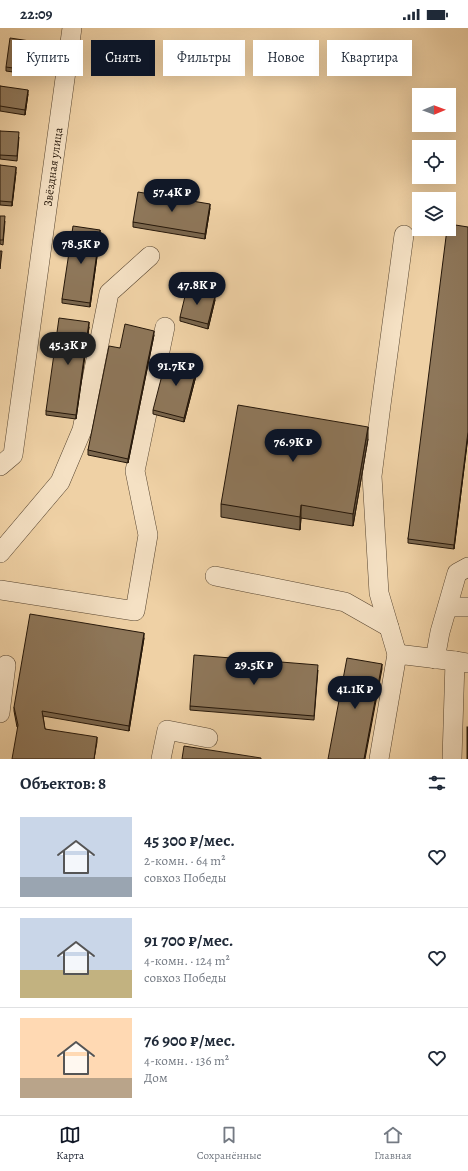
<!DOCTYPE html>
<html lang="ru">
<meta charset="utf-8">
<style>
:root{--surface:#fff;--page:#f6f6f7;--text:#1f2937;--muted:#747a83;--line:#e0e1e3;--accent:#111827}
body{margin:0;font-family:Alegreya,serif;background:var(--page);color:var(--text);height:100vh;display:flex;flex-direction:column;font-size:15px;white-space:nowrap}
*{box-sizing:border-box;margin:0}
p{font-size:13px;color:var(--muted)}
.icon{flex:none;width:22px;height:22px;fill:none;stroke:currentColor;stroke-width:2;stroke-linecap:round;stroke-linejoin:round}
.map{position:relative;height:731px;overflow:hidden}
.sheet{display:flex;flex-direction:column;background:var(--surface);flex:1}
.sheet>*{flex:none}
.guide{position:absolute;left:12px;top:12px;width:444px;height:36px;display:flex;gap:8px}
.needle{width:26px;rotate:89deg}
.tools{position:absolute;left:412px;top:60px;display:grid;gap:8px}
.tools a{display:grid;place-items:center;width:44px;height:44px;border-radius:0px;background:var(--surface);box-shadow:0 4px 16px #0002;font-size:20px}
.price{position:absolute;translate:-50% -34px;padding:0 9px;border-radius:14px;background:var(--accent);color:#fff;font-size:13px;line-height:26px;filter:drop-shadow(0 1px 2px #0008)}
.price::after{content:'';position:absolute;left:50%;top:24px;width:12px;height:9px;margin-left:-6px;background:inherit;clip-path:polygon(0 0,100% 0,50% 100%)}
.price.selected{background:#222;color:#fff}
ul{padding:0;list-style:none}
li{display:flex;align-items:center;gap:12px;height:100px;padding:0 20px}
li+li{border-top:1px solid var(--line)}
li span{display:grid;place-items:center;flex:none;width:112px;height:80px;border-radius:0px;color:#555}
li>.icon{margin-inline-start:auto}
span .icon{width:48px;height:48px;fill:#fffc;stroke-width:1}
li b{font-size:17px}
h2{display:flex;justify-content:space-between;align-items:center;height:48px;padding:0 20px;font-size:17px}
.pill{padding:0 14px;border-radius:0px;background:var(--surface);box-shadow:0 4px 16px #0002;font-size:14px;line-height:36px}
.pill.selected{background:var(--accent);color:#fff}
.status{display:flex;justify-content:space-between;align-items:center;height:28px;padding:0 20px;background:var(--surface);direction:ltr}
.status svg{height:11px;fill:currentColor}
.tabs{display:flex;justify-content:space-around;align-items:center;height:56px;border-top:1px solid var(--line);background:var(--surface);font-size:11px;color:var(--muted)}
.tabs a{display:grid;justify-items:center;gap:2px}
.tabs .selected{color:var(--accent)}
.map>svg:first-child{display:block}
</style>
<div class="status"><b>22:09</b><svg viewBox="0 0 49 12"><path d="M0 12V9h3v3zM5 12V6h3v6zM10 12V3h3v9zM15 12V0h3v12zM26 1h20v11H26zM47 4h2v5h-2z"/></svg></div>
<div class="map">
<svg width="468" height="731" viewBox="0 0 468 731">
<rect width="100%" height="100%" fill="#efd1a5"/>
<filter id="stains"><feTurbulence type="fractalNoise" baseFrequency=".005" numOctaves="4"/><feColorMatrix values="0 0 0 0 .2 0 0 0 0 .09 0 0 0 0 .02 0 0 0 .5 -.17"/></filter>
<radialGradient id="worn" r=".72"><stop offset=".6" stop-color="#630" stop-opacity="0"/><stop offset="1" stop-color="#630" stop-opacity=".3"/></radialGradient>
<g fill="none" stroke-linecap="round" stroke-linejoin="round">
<defs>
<g id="minor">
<path d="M0,438l13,-11 59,-427"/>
<path d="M0,525l60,-71 22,-52 27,-137 41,-37"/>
<path d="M215,548l130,26 44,25"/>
<path d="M0,562l135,21 13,-76 -13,-64 30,-144"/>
<path d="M448,579h20"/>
<path d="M397,626l-18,-61 -7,-117 9,-71 23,-170"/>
<path d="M435,631l5,-27 17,-59 11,-6"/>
<path d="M0,685l6,-48"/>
<path d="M161,731l6,-29 41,8"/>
<path d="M379,731l18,-105 58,7"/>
<path d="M452,731l3,-98 13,2"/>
</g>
</defs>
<use href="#minor" stroke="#574530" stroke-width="20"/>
<use href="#minor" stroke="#f5e1c4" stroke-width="19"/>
</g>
<g fill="#7a664d" stroke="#241609">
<path d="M30,17l-3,29 -21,-3v-4z"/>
<path d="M0,58l28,8 -3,21 -25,-4z"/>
<path d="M0,103l19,6 -2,24 -17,-2z"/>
<path d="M0,137l16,7 -4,34 -12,-1z"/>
<path d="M210,180l-5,31 -72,-12v-5z"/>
<path d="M0,188l5,5 -2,24 -3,-1z"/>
<path d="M468,199v209l-14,113 -46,-6v-4z"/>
<path d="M100,207l-10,72 -28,-4v-4z"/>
<path d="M215,272l-7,29 -28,-8v-4z"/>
<path d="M89,299l-13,92 -30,-4v-4z"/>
<path d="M154,307l-26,128 -40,-8v-5l32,-102z"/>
<path d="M198,340l-14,54 -31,-8v-4z"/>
<path d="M368,411l-15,87 -52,-8 -1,12 -79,-13v-13z"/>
<path d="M144,610l-15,93 -86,-15 2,13 52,13 -80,-15 -3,-16v-4z"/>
<path d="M318,642l-4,50 -124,-10v-4z"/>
</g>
<g fill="#63533f" stroke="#241609">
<path d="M30,13v4l-3,29v-4z"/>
<path d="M28,62v4l-3,21v-5z"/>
<path d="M16,139v5l-4,34v-4z"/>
<path d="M210,176v4l-5,31v-5z"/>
<path d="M100,202v5l-10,72v-4z"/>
<path d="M215,268v4l-7,29v-5z"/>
<path d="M89,294v5l-13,92v-4z"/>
<path d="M154,303v4l-26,128v-4z"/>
<path d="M198,335v5l-14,54v-4z"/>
<path d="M368,399v12l-15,87v-12z"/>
<path d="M468,404v4l-14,113v-4z"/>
<path d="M301,477v13l-1,12v-13z"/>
<path d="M144,605v5l-15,93v-5z"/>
<path d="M382,636v5l-17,90h-1z"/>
<path d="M97,709v5l-3,17z"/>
</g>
<g fill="#8e775a" stroke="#241609">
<path d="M10,10l20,3 -3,29 -21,-3z"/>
<path d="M0,58l28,4 -3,20 -25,-4z"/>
<path d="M0,103l19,1 -2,24 -17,-1z"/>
<path d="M0,137l16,2 -4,35 -12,-1z"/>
<path d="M138,164l72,12 -5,30 -72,-12z"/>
<path d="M0,188h5l-2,24h-3z"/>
<path d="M449,196l19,3v205l-14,113 -46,-6 39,-310h2z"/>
<path d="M73,198l27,4 -10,73 -28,-4z"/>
<path d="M0,223h2l-2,18z"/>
<path d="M187,260l28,8 -7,28 -28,-7z"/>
<path d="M59,290l30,4 -13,93 -30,-4z"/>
<path d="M125,296l29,7 -26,128 -40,-9 21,-104 11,2z"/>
<path d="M167,328l31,7 -14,55 -31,-8z"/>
<path d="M238,377l130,22 -15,87 -52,-9 -1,12 -79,-13z"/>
<path d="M30,586l114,19 -15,93 -87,-15 3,18 52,8 -3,22h-82l6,-34 -4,-18z"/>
<path d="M194,627l124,10 -4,51 -124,-10z"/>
<path d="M347,630l35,6 -18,95h-36z"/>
<rect x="467" y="699" width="1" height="32"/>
<path d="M184,718l77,12v1h-79z"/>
</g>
<g text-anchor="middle" stroke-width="3" stroke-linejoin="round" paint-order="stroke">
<g font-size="12" fill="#241609" stroke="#f5e1c4">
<text transform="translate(53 139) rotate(-82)" y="4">Звёздная улица</text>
</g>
</g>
<rect width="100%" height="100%" filter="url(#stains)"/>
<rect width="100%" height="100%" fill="url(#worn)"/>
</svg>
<div class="tools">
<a><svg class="needle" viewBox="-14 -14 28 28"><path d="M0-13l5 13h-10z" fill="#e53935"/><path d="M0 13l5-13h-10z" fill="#747a83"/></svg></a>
<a><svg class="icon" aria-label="locate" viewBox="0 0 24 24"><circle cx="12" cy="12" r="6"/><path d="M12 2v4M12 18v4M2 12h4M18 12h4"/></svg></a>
<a><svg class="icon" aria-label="layers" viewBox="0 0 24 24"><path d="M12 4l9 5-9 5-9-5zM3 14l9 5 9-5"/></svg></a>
</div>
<b class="price" style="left:172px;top:185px">57.4K ₽</b>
<b class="price" style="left:81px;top:237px">78.5K ₽</b>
<b class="price" style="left:197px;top:278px">47.8K ₽</b>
<b class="price selected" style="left:68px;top:338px">45.3K ₽</b>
<b class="price" style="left:176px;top:359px">91.7K ₽</b>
<b class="price" style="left:293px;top:435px">76.9K ₽</b>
<b class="price" style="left:254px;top:658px">29.5K ₽</b>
<b class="price" style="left:355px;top:682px">41.1K ₽</b>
<div class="guide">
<a class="pill">Купить</a>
<a class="pill selected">Снять</a>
<a class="pill">Фильтры</a>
<a class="pill">Новое</a>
<a class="pill">Квартира</a>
</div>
</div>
<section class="sheet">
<h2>Объектов: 8<svg class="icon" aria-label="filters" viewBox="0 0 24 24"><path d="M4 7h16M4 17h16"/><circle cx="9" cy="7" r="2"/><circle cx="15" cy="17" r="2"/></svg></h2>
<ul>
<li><span style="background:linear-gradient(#c9d6e8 75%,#9aa5b1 0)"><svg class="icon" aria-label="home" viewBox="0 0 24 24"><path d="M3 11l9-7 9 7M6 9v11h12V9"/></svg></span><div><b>45 300 ₽/мес.</b><p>2-комн. · 64 m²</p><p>совхоз Победы</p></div><svg class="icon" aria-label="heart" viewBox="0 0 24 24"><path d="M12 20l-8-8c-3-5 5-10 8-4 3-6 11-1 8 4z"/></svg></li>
<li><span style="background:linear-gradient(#c9d6e8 65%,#c2b280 0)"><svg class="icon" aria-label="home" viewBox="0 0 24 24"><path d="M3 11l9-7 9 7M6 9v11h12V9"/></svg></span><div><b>91 700 ₽/мес.</b><p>4-комн. · 124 m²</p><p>совхоз Победы</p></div><svg class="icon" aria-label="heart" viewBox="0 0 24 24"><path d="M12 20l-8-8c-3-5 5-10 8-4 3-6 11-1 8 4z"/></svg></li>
<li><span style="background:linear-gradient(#ffd9b3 75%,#b9a48a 0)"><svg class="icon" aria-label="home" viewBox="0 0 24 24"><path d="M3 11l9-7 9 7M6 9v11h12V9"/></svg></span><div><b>76 900 ₽/мес.</b><p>4-комн. · 136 m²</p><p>Дом</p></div><svg class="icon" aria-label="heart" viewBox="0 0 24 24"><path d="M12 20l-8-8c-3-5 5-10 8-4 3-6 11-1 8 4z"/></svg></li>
</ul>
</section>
<nav class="tabs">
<a class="selected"><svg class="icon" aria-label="map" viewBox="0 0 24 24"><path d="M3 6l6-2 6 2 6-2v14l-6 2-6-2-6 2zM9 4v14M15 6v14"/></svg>Карта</a>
<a><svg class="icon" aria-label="saved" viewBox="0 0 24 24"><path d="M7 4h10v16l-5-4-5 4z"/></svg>Сохранённые</a>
<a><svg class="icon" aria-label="home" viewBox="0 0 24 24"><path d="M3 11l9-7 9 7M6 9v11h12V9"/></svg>Главная</a>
</nav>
